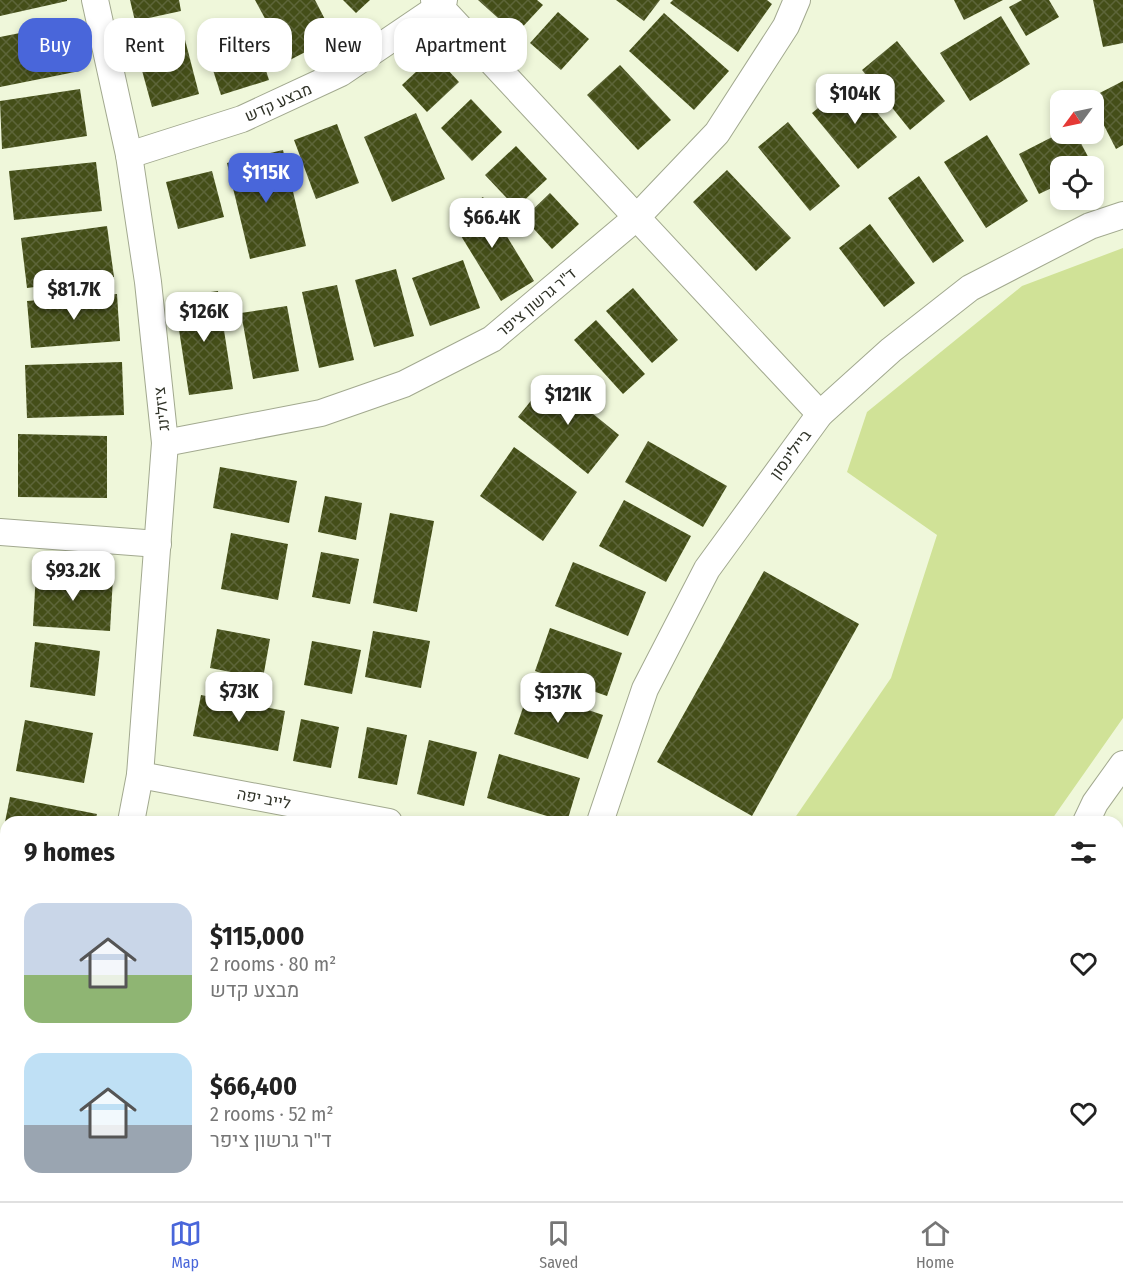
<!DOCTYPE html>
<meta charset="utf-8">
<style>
:root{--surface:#fff;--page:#f6f6f6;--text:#222;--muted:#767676;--line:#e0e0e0;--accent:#4966da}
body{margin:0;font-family:"Fira Sans Condensed",Heebo,sans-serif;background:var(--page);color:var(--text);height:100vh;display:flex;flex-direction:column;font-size:22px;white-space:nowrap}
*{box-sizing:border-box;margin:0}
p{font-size:20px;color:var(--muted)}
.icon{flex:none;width:33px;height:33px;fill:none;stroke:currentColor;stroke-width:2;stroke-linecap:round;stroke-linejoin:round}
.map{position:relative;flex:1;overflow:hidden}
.drawer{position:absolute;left:0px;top:816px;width:1124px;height:386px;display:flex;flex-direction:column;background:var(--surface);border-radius:18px 18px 0 0;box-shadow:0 3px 9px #0003}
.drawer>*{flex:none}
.top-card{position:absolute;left:18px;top:18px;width:600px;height:54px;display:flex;gap:12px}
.needle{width:39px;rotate:237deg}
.controls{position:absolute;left:1050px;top:90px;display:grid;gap:12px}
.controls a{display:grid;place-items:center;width:54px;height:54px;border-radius:12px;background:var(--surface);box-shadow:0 3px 9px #0003;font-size:30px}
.price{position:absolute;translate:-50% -51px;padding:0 14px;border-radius:12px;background:#fff;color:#222;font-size:20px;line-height:39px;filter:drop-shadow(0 2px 3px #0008)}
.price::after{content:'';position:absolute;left:50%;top:36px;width:18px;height:14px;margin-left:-9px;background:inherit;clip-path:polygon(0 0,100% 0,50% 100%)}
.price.selected{background:var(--accent);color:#fff}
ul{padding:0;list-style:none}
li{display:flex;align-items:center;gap:18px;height:150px;padding:0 24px}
li span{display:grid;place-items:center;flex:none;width:168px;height:120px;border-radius:18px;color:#555}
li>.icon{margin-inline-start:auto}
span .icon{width:72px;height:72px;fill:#fffc;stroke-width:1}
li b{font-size:26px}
h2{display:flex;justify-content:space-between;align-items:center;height:72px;padding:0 24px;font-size:26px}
.pill{padding:0 21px;border-radius:18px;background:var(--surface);box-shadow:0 3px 9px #0003;font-size:21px;line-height:54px}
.pill.selected{background:var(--accent);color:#fff}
.tabs{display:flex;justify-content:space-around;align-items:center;height:84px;border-top:2px solid var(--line);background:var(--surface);font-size:16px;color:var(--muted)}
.tabs a{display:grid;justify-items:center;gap:3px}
.tabs .selected{color:var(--accent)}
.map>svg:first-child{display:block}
</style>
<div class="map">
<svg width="1123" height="1201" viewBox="0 0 1123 1201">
<defs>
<pattern id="building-cross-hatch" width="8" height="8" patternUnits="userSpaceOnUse" patternTransform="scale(1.5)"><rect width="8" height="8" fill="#444e18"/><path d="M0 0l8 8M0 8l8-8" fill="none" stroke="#5d6539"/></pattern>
</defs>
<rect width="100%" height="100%" fill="#eff7da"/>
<g fill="#d0e297">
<path d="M1123,248v470l-73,104h-258l99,-144 46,-143 -90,-63 20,-60 155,-126z"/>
<rect x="919" y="1196" width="112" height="5"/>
</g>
<g fill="url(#building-cross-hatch)">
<path d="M0,0h67v1l-67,15z"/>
<path d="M130,0h49l2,11 -46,10z"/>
<path d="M255,0h60l19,37 -46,24z"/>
<path d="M343,0h27l-14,13z"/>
<path d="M478,0h59l6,5 -27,29z"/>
<path d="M616,0h44l-16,21z"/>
<path d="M673,0h94l5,4 -34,48 -68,-49z"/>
<path d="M954,0h49l-39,20z"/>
<path d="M1022,0h27l10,17 -33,19 -17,-29z"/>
<path d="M1093,0h30v43l-20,4z"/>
<path d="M558,12l31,27 -28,31 -31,-27z"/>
<path d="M664,13l65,58 -35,39 -65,-59z"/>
<path d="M1001,16l29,48 -60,37 -30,-48z"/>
<path d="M70,23l10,48 -80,16v-50z"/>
<path d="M252,27l17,53 -48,15 -17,-53z"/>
<path d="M183,32l16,62 -47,13 -17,-62z"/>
<path d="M897,41l48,60 -35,29 -48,-60z"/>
<path d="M434,55l25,27 -32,30 -25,-27z"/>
<path d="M620,65l51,55 -33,30 -51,-55z"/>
<path d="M851,81l46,56 -39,32 -46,-56z"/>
<path d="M1123,81v64l-7,4 -26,-51z"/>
<path d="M80,89l7,47 -85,13 -2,-48z"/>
<path d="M471,99l31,33 -30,29 -31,-33z"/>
<path d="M416,113l29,66 -53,23 -28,-65z"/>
<path d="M788,122l52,64 -30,25 -52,-64z"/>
<path d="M337,124l22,59 -43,16 -22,-59z"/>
<path d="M1060,133l16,1 17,32h-33v18l-21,10 -20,-40z"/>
<path d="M987,135l41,66 -42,27 -42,-66z"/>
<path d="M516,146l31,33 -31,29 -31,-33z"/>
<path d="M283,150l23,96 -56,13 -23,-96z"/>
<path d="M96,162l6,49 -88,9 -5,-49z"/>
<path d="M727,170l64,68 -35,33 -63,-69z"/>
<path d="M212,171l12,46 -46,12 -12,-47z"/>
<path d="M919,176l45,65 -31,22 -45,-65z"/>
<path d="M550,193l29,31 -27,25 -28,-31z"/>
<path d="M483,197l51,84 -33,20 -51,-83z"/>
<path d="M870,224l45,59 -31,24 -45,-59z"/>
<path d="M107,226l7,51 -87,11 -6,-50z"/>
<path d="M463,260l17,48 -50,18 -18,-48z"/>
<path d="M396,269l18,67 -40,11 -19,-67z"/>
<path d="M337,285l17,75 -35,8 -17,-76z"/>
<path d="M633,288l45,52 -26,23 -46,-52z"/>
<path d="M218,291l15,98 -44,6 -15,-98z"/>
<path d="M117,294l3,47 -89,7 -4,-47z"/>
<path d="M287,306l12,65 -46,8 -12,-66z"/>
<path d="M596,320l49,54 -22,20 -49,-54z"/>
<path d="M122,362l2,53 -97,3 -2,-53z"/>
<path d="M549,378l70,57 -31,39 -70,-57z"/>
<path d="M18,434l89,2v62l-89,-1z"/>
<path d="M648,441l79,45 -24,41 -78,-45z"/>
<path d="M514,447l63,45 -34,49 -63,-45z"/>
<path d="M220,467l77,14 -8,42 -76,-15z"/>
<path d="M325,496l37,7 -6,37 -38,-8z"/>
<path d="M624,500l67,36 -25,46 -67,-36z"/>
<path d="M390,513l44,8 -17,91 -44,-9z"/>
<path d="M231,533l57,11 -10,56 -57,-11z"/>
<path d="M321,552l38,7 -9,45 -38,-7z"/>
<path d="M573,562l73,30 -18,44 -73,-30z"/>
<path d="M764,571l95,53 -107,192 -95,-54z"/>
<path d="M36,572l77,5 -3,54 -77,-5z"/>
<path d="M550,628l72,25 -15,43 -72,-25z"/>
<path d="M217,629l53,10 -7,39 -53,-10z"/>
<path d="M373,631l57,10 -9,47 -56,-11z"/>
<path d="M312,641l49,9 -9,44 -48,-9z"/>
<path d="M35,642l65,9 -5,45 -65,-9z"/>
<path d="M529,690l74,25 -15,44 -74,-25z"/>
<path d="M201,695l84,16 -7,40 -85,-15z"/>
<path d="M301,719l38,8 -8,41 -38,-7z"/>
<path d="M25,720l68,13 -9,50 -68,-12z"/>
<path d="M367,727l40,8 -10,50 -39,-7z"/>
<path d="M429,740l48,12 -13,54 -47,-12z"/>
<path d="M499,754l81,24 -13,44 -80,-24z"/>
<path d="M10,797l87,17 -2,8h-90z"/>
<path d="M1123,841v29l-5,-3v-15z"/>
<path d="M6,885v28l-6,-1z"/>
<path d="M1118,892l5,2v50l-5,-2z"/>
<path d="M0,939l6,2v41l-6,-2z"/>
<rect x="1118" y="961" width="5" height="51"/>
<path d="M0,1000l6,2v61l-6,-2z"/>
<rect x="1118" y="1041" width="5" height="41"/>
<path d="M0,1073l6,2v51l-6,-3z"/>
<rect x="1118" y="1099" width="5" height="48"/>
<path d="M0,1149l6,2v40l-4,10h-2z"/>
<path d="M1118,1161h5v40h-7z"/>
<rect x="333" y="1196" width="89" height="5"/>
<rect x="447" y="1196" width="86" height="5"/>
<path d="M651,1196h61l1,5h-62z"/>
<rect x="858" y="1196" width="51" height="5"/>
</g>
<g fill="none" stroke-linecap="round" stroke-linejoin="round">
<defs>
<g id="street">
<path d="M95,0l34,155 19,127 17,161 -25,332 -9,47"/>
<path d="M434,0l386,414"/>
<path d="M129,155l113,-36 99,-46 99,-67 4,-6"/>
<path d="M165,443l156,-30 83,-29 88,-45 145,-122 80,-84 69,-107 11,-26"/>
<path d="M0,532l158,12"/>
<path d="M140,775l249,47"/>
<path d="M600,822l45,-133 62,-120 113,-155 71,-64 79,-62 120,-62 33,-11"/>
<path d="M1086,822l9,-19 28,-39"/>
<path d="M574,1196v5"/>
<path d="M36,1201l1,-5"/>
<path d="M1054,1201v-5"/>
</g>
</defs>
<use href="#street" stroke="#a2a98f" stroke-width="28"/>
<use href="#street" stroke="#fff" stroke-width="26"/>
</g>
<g text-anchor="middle" stroke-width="6" stroke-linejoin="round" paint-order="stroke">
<g font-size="16" fill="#2f3227" stroke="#fff">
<text transform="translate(278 102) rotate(-24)" y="6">מבצע קדש</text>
<text transform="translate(536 302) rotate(-40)" y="6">ד"ר גרשון ציפר</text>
<text transform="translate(161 409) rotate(-96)" y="6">ציזלינג</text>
<text transform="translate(790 454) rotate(-53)" y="6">ביילינסון</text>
<text transform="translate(264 798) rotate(11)" y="6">לייב יפה</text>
</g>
</g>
</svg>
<div class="controls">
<a><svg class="needle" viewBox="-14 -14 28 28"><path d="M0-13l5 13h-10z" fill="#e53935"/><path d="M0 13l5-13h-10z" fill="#767676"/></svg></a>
<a><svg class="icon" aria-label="locate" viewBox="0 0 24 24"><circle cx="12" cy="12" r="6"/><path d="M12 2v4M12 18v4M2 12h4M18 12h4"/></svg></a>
</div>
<b class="price" style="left:855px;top:125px">$104K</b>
<b class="price selected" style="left:266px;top:204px">$115K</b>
<b class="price" style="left:492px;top:249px">$66.4K</b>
<b class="price" style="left:74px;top:321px">$81.7K</b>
<b class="price" style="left:204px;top:343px">$126K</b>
<b class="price" style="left:568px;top:426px">$121K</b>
<b class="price" style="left:73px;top:602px">$93.2K</b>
<b class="price" style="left:239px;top:723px">$73K</b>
<b class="price" style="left:558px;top:724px">$137K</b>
<div class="top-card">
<a class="pill selected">Buy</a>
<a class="pill">Rent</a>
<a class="pill">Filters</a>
<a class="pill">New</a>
<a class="pill">Apartment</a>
</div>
<section class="drawer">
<h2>9 homes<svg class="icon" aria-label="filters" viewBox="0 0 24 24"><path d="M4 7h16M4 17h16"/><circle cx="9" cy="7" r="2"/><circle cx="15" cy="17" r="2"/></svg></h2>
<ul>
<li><span style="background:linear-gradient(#c9d6e8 60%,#8fb573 0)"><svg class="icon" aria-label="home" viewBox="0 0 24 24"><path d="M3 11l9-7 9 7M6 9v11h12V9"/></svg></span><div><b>$115,000</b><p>2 rooms · 80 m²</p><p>מבצע קדש</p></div><svg class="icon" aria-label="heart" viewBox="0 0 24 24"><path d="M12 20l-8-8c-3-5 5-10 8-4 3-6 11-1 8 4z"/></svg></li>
<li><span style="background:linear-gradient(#bfe0f5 60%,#9aa5b1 0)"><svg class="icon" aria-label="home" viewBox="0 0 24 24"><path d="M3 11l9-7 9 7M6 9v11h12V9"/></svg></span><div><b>$66,400</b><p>2 rooms · 52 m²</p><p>ד&quot;ר גרשון ציפר</p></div><svg class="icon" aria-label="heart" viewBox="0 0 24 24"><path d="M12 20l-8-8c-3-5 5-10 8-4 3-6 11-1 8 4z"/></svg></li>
</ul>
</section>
</div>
<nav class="tabs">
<a class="selected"><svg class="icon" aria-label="map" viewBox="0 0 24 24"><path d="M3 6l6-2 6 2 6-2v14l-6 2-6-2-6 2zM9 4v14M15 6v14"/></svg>Map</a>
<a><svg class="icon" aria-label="saved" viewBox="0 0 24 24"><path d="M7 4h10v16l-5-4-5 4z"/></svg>Saved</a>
<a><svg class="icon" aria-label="home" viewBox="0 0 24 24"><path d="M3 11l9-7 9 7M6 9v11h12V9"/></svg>Home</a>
</nav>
